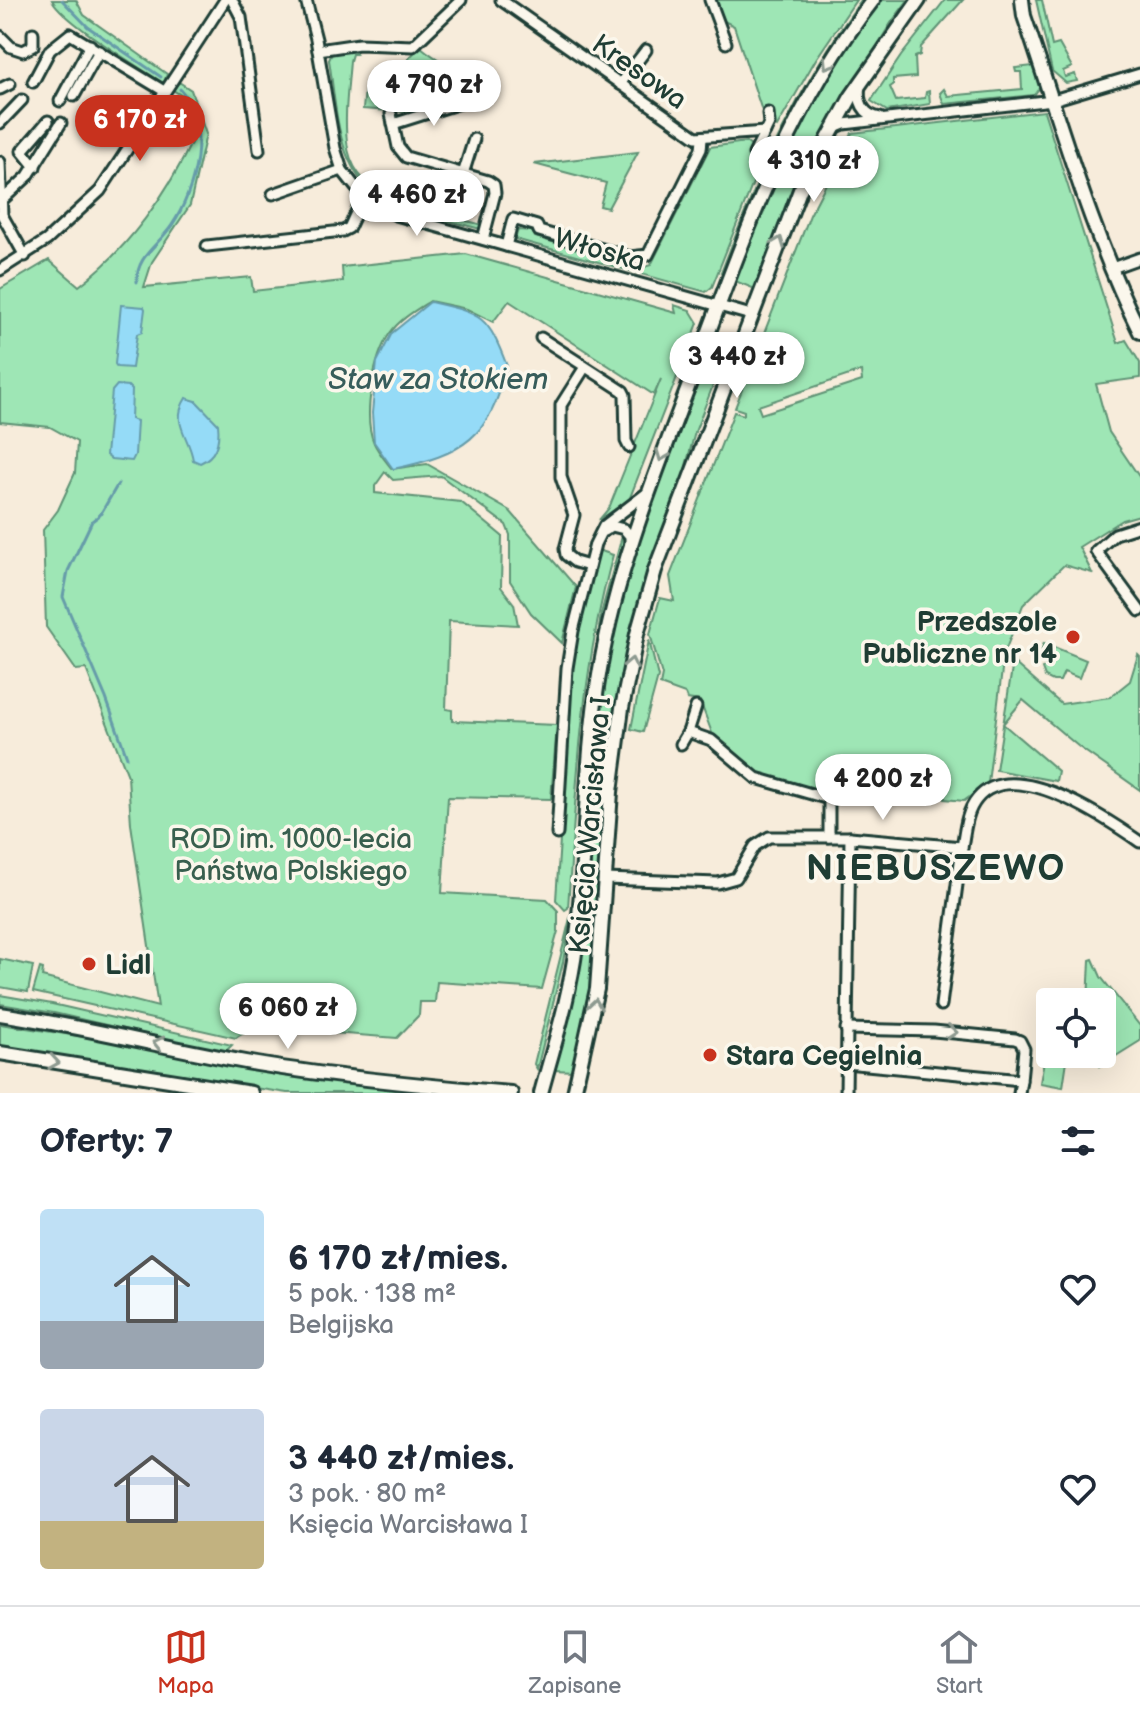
<!DOCTYPE html>
<html lang="pl">
<meta charset="utf-8">
<style>
:root{--surface:#fff;--page:#f6f6f7;--text:#1f2937;--muted:#747a83;--line:#e0e1e3;--accent:#c8321e}
body{margin:0;font-family:"Balsamiq Sans",sans-serif;background:var(--page);color:var(--text);height:100vh;display:flex;flex-direction:column;font-size:30px;white-space:nowrap}
*{box-sizing:border-box;margin:0}
p{font-size:26px;color:var(--muted)}
.icon{flex:none;width:44px;height:44px;fill:none;stroke:currentColor;stroke-width:2;stroke-linecap:round;stroke-linejoin:round}
.map{position:relative;height:1093px;overflow:hidden}
.side{display:flex;flex-direction:column;background:var(--surface);flex:1}
.side>*{flex:none}
.fabs{position:absolute;left:1036px;top:988px;display:grid;gap:16px}
.fabs a{display:grid;place-items:center;width:80px;height:80px;border-radius:8px;background:var(--surface);box-shadow:0 8px 32px #0002;font-size:40px}
.price{position:absolute;translate:-50% -68px;padding:0 18px;border-radius:28px;background:#fff;color:#222;font-size:26px;line-height:52px;filter:drop-shadow(0 2px 4px #0008)}
.price::after{content:'';position:absolute;left:50%;top:48px;width:24px;height:18px;margin-left:-12px;background:inherit;clip-path:polygon(0 0,100% 0,50% 100%)}
.price.active{background:var(--accent);color:#fff}
ul{padding:0;list-style:none}
li{display:flex;align-items:center;gap:24px;height:200px;padding:0 40px}
li span{display:grid;place-items:center;flex:none;width:224px;height:160px;border-radius:8px;color:#555}
li>.icon{margin-inline-start:auto}
span .icon{width:96px;height:96px;fill:#fffc;stroke-width:1}
li b{font-size:34px}
h2{display:flex;justify-content:space-between;align-items:center;height:96px;padding:0 40px;font-size:34px}
.tabs{display:flex;justify-content:space-around;align-items:center;height:112px;border-top:2px solid var(--line);background:var(--surface);font-size:22px;color:var(--muted)}
.tabs a{display:grid;justify-items:center;gap:4px}
.tabs .active{color:var(--accent)}
.map>svg:first-child{display:block}
</style>
<div class="map">
<svg width="1140" height="1093" viewBox="0 0 1140 1093">
<rect width="100%" height="100%" fill="#f7ecdb"/>
<filter id="ink" filterUnits="userSpaceOnUse"><feTurbulence type="fractalNoise" baseFrequency=".0125" numOctaves="2"/><feDisplacementMap in="SourceGraphic" scale="16" xChannelSelector="R" yChannelSelector="G"/><feConvolveMatrix kernelMatrix="1 2 1 2 8 2 1 2 1" color-interpolation-filters="sRGB"/></filter>
<g filter="url(#ink)">
<g fill="#9ee6b5" stroke="#5e9274" stroke-width="2" fill-rule="evenodd">
<path d="M52,0h24l8,15 83,59 -3,8h-3c-25,-17 -96,-59 -109,-82z"/>
<path d="M713,0h143l-40,59 -39,68 -12,-7 -31,-94 -14,-7z"/>
<path d="M861,0h4c-65,91 -102,173 -141,277l-3,-4c39,-102 75,-183 140,-273z"/>
<path d="M880,0h28l-17,23 -74,121 -29,61 -33,84 -20,-8c39,-102 79,-193 145,-281z"/>
<path d="M945,0h18l-42,47 -1,8 -5,2 1,20 -23,2v6l-3,2 6,14 29,-3 1,-6 3,-1 1,13 -43,7 -16,-10 30,-45z"/>
<path d="M1036,0h6l10,46 7,-2 13,23 -9,4 2,6 10,-3 2,7 -11,2 -14,-12z"/>
<path d="M421,47c18,15 34,21 53,35l-5,8 -64,22 -42,-3 2,-20 26,3 1,-18c14,-8 17,-19 29,-27z"/>
<path d="M353,50l3,4h-4l-2,7c-2,27 -6,54 -3,81 6,63 87,70 136,83l-2,4c-31,-8 -65,-14 -94,-28 -51,-25 -50,-92 -58,-141l3,-7z"/>
<path d="M1033,66l7,21 -6,8 -90,9 -4,-11 4,-4 4,7 74,-7 -1,-17h-5l-1,-4z"/>
<path d="M179,82l12,8 15,44 -16,71 -38,57 -8,25 107,-10 2,14 90,-10 -1,-14 124,-13 210,59 -2,-8 16,5 8,13 -69,177 -30,20 10,-12 52,-129 -7,16 -145,-94 -16,21 -26,-13 -37,-8c-14,9 -30,18 -40,32 -16,23 -28,83 -16,110 4,9 12,18 18,26l35,-5 83,47 66,76 -14,56 -31,-30 -21,-32v-46l-4,-10 -65,-49 -48,4 -8,-8 -10,14v7l86,9 41,34 -1,51 13,17 4,21 -69,-4 -3,88 6,1v11l105,4 -6,74 -103,-2 -6,96 105,6 11,12v20l-16,58 -105,-7 -2,20h-15l-1,13 -22,23 -117,-9c-16,6 -30,-3 -44,9l-203,-46 7,-24 3,1 -1,8 116,30 -27,-183 -3,-48 -42,-107 -10,1 -30,-43 -3,-97 15,-20 17,-37 2,-31 -27,-15 -50,-5v-133l49,-29 30,26c49,-37 89,-93 115,-149l-12,-41 -9,-6z"/>
<path d="M1044,111l74,232 8,-3 14,23v15l-44,6 13,48 31,46v37l-18,5 -43,27 13,26 -28,-8 -41,40 -19,49 -16,129 -24,18 -19,-2 -1,-11 -66,-8 -3,17 -35,-1 -85,-24 -43,-39 -12,-32 -13,-2 -2,-5 -25,-9 2,-10 -12,-41 10,-36 14,3 -4,-25 64,-164 10,3v-4l-9,-3 75,-193 42,-82zM861,371l1,10 -101,33 -3,-8z"/>
<path d="M746,142l6,5 2,9 8,4 -50,127 -6,5 -191,-53 3,-9 14,1 3,6 106,31 10,-3 59,-118z"/>
<path d="M638,152l-30,56 -8,-2 6,-23 -72,-19z"/>
<path d="M713,338l16,6 -34,88 -12,45 -31,83 -30,115 -15,91 -17,231 -16,74 -20,-1c12,-47 24,-94 30,-143 9,-80 6,-162 20,-242 20,-121 66,-233 109,-347z"/>
<path d="M622,536l2,7 -23,92 -14,80 -14,188 -10,59 -26,107 -3,-5 38,-154 15,-196 14,-100z"/>
<path d="M598,550l15,5c-32,115 -37,234 -45,353l-3,2 -9,-10 15,-227 6,-36z"/>
<path d="M649,640l9,37 -15,55 -12,-3z"/>
<path d="M1044,643l42,17 -7,18 -15,-6 -4,9h-7l-8,-4 -3,-8 5,-4 -10,-4z"/>
<path d="M1138,655l2,2v133l-61,-43 -56,-47 -20,24 55,47 -2,10 -60,-11 17,-108 48,42 49,-7 20,-16z"/>
<path d="M0,959l33,7 -5,26 -28,-5z"/>
<path d="M1093,959l8,18 39,49v15l-40,25 -4,-12h6v-52h-14l2,-42z"/>
<path d="M0,995l52,9 180,41 -5,5 -8,1 -165,-38 -54,-9z"/>
<path d="M0,1024l451,69h-164l-287,-45z"/>
<path d="M1046,1049h4v5h18l-5,33 -23,-4z"/>
</g>
<g fill="#95dbf7" stroke="#669ca9" stroke-width="2">
<path d="M430,302c52,12 57,12 77,64 -17,72 -43,88 -114,103l-19,-27 -2,-29 5,-51 15,-29z"/>
<path d="M121,305l23,2 1,2 -3,23 -5,2 -5,34 -15,-1 -2,-3z"/>
<path d="M117,385l11,1 4,4 -1,29 6,2 -2,34 -3,6 -21,-2 -5,-4 6,-64z"/>
<path d="M186,398l10,3 22,23c2,17 -1,32 -18,39l-7,-3c-4,-25 -23,-37 -7,-62z"/>
</g>
<g fill="none" stroke-linecap="round" stroke-linejoin="round">
<g stroke="#669ca9" stroke-width="3">
<path d="M62,0l26,27 73,50"/>
<path d="M137,282c-1,-26 21,-36 35,-57 24,-35 40,-100 8,-136"/>
<path d="M118,484l-18,31 -8,6 -24,50 -5,26 43,101 21,59"/>
</g>
<defs>
<g id="street">
<path d="M232,0l9,17 18,133"/>
<path d="M306,0l10,39 19,109 7,22 23,29 31,16 355,100"/>
<path d="M501,0l195,137 69,-5"/>
<path d="M710,0l16,43"/>
<path d="M0,36l11,11 12,4 10,-5v-13"/>
<path d="M318,50l41,-6 54,2 48,-46"/>
<path d="M33,82l17,-32 20,-16 94,57"/>
<path d="M620,84l26,-34"/>
<path d="M860,85c-3,16 3,30 20,33"/>
<path d="M0,89l10,-5"/>
<path d="M74,96l25,-45"/>
<path d="M60,101l30,-56"/>
<path d="M391,114l7,33 8,10 82,24 6,4 1,8 -12,46"/>
<path d="M0,123l22,-23"/>
<path d="M393,124l73,-23"/>
<path d="M834,128l10,-4 209,-24 87,-26"/>
<path d="M754,154l15,-30 -1,-11"/>
<path d="M0,162l2,53 23,41"/>
<path d="M35,167l-13,-16 26,-30"/>
<path d="M463,174l11,-35"/>
<path d="M273,194l69,-24"/>
<path d="M0,202l28,-26 33,-53"/>
<path d="M207,246l136,-15 6,-3 10,-22 6,-7"/>
<path d="M506,246l7,-27 24,7 2,5 91,26 18,-2 53,-106 1,-10"/>
<path d="M1112,268l28,-10"/>
<path d="M0,270l47,-30 53,-49 125,-191"/>
<path d="M541,338l82,53 2,4 1,46 3,6"/>
<path d="M585,367l-24,38v72l13,38 -9,34 1,6 9,7 14,4"/>
<path d="M1140,526l-25,8 -19,17 44,60"/>
<path d="M604,531l8,-5 12,3 6,7v8"/>
<path d="M688,732l23,8 45,38 73,21v38"/>
<path d="M681,744l7,-12 8,-25"/>
<path d="M557,834l10,-166 6,-37 22,-87 9,-18 43,-33"/>
<path d="M605,879l113,4 18,-5 19,-32 14,-9h81"/>
<path d="M941,1005l21,-158"/>
<path d="M846,1029l88,2 81,8 5,2 4,8 -3,31"/>
<path d="M846,1063l175,17 -2,13"/>
<path d="M846,1093l4,-256 112,10c3,-16 4,-35 15,-48 36,-44 130,20 163,43"/>
</g>
<g id="secondary">
<path d="M1022,0l2,16c36,105 66,216 116,316"/>
<path d="M0,1014c87,13 171,35 257,50 84,14 169,22 254,29"/>
<path d="M0,1053l251,40"/>
<path d="M541,1093c13,-48 29,-98 35,-147 11,-92 8,-186 24,-277 18,-105 58,-201 95,-300 48,-128 92,-259 178,-369"/>
<path d="M574,1093l23,-104 14,-197 11,-84 15,-74 18,-64 145,-380 51,-93 68,-97"/>
</g>
</defs>
<use href="#street" stroke="#1f3d34" stroke-width="15"/>
<use href="#secondary" stroke="#1f3d34" stroke-width="18"/>
<use href="#street" stroke="#fbf7ec" stroke-width="9"/>
<use href="#secondary" stroke="#fbf7ec" stroke-width="12"/>
</g>
<defs><path id="oneway-chevron" d="M-2-3.5L2.5 0L-2 3.5" fill="none" stroke-width="1.6" stroke-linecap="round" stroke-linejoin="round" transform="scale(2)"/></defs>
<g stroke="#8d9a90">
<use href="#oneway-chevron" transform="translate(828 64) rotate(122)"/>
<use href="#oneway-chevron" transform="translate(779 242) rotate(-69)"/>
<use href="#oneway-chevron" transform="translate(662 456) rotate(111)"/>
<use href="#oneway-chevron" transform="translate(631 663) rotate(-78)"/>
<use href="#oneway-chevron" transform="translate(595 1004) rotate(-81)"/>
<use href="#oneway-chevron" transform="translate(952 1032) rotate(5)"/>
<use href="#oneway-chevron" transform="translate(158 1043) rotate(-167)"/>
<use href="#oneway-chevron" transform="translate(54 1062) rotate(9)"/>
</g>
</g>
<g fill="#c8321e" stroke="#fbf7ec" stroke-width="3">
<circle cx="1073" cy="637" r="8"/>
<circle cx="89" cy="964" r="8"/>
<circle cx="710" cy="1055" r="8"/>
</g>
<g text-anchor="middle" stroke-width="7" stroke-linejoin="round" paint-order="stroke">
<g font-size="28" fill="#1f3d34" stroke="#fbf7ec">
<text transform="translate(640 71) rotate(35)" y="10">Kresowa</text>
<text transform="translate(600 249) rotate(16)" y="10">Włoska</text>
<text transform="translate(589 825) rotate(-85)" y="10">Księcia Warcisława I</text>
</g>
<g font-size="28" font-weight="bold" fill="#1f3d34" stroke="#fbf7ec" text-anchor="start">
<text x="1057" y="631" text-anchor="end">Przedszole<tspan x="1057" dy="32">Publiczne nr 14</tspan></text>
<text x="105" y="974">Lidl</text>
<text x="726" y="1065">Stara Cegielnia</text>
</g>
<g font-size="28" fill="#385f4e" stroke="#fbf7ec">
<text x="291" y="848">ROD im. 1000-lecia<tspan x="291" dy="32">Państwa Polskiego</tspan></text>
</g>
<g font-size="30" font-style="italic" fill="#375d5b" stroke="#fbf7ec">
<text x="438" y="389">Staw za Stokiem</text>
</g>
<g font-size="36" font-weight="bold" letter-spacing="2" fill="#1f3d34" stroke="#fbf7ec">
<text x="936" y="880">NIEBUSZEWO</text>
</g>
</g>
</svg>
<div class="fabs">
<a><svg class="icon" aria-label="locate" viewBox="0 0 24 24"><circle cx="12" cy="12" r="6"/><path d="M12 2v4M12 18v4M2 12h4M18 12h4"/></svg></a>
</div>
<b class="price" style="left:434px;top:128px">4 790 zł</b>
<b class="price active" style="left:140px;top:163px">6 170 zł</b>
<b class="price" style="left:814px;top:204px">4 310 zł</b>
<b class="price" style="left:417px;top:238px">4 460 zł</b>
<b class="price" style="left:737px;top:400px">3 440 zł</b>
<b class="price" style="left:883px;top:822px">4 200 zł</b>
<b class="price" style="left:288px;top:1051px">6 060 zł</b>
</div>
<section class="side">
<h2>Oferty: 7<svg class="icon" aria-label="filters" viewBox="0 0 24 24"><path d="M4 7h16M4 17h16"/><circle cx="9" cy="7" r="2"/><circle cx="15" cy="17" r="2"/></svg></h2>
<ul>
<li><span style="background:linear-gradient(#bfe0f5 70%,#9aa5b1 0)"><svg class="icon" aria-label="home" viewBox="0 0 24 24"><path d="M3 11l9-7 9 7M6 9v11h12V9"/></svg></span><div><b>6 170 zł/mies.</b><p>5 pok. · 138 m²</p><p>Belgijska</p></div><svg class="icon" aria-label="heart" viewBox="0 0 24 24"><path d="M12 20l-8-8c-3-5 5-10 8-4 3-6 11-1 8 4z"/></svg></li>
<li><span style="background:linear-gradient(#c9d6e8 70%,#c2b280 0)"><svg class="icon" aria-label="home" viewBox="0 0 24 24"><path d="M3 11l9-7 9 7M6 9v11h12V9"/></svg></span><div><b>3 440 zł/mies.</b><p>3 pok. · 80 m²</p><p>Księcia Warcisława I</p></div><svg class="icon" aria-label="heart" viewBox="0 0 24 24"><path d="M12 20l-8-8c-3-5 5-10 8-4 3-6 11-1 8 4z"/></svg></li>
</ul>
</section>
<nav class="tabs">
<a class="active"><svg class="icon" aria-label="map" viewBox="0 0 24 24"><path d="M3 6l6-2 6 2 6-2v14l-6 2-6-2-6 2zM9 4v14M15 6v14"/></svg>Mapa</a>
<a><svg class="icon" aria-label="saved" viewBox="0 0 24 24"><path d="M7 4h10v16l-5-4-5 4z"/></svg>Zapisane</a>
<a><svg class="icon" aria-label="home" viewBox="0 0 24 24"><path d="M3 11l9-7 9 7M6 9v11h12V9"/></svg>Start</a>
</nav>
